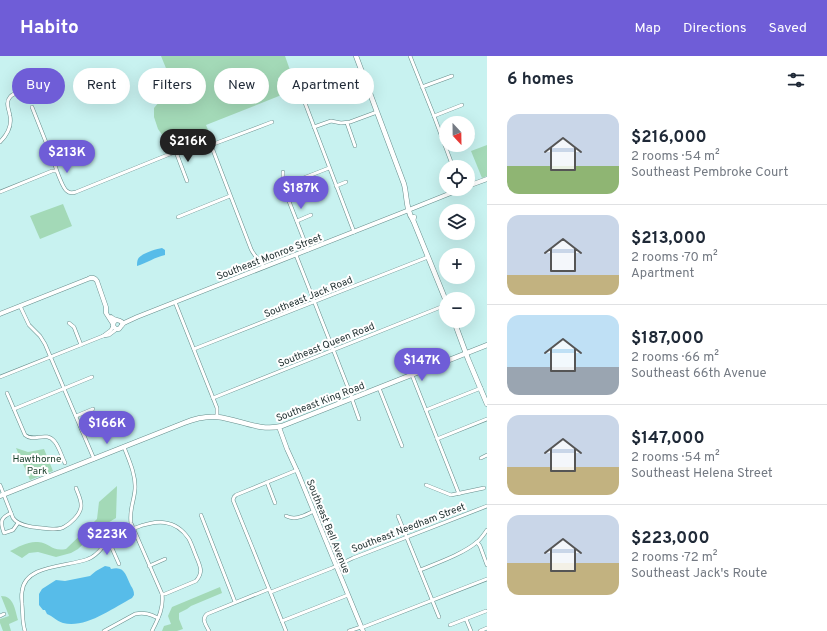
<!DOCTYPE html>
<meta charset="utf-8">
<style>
:root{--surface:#fff;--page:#f6f6f7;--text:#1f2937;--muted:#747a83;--line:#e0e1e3;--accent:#6f5dd7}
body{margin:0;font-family:Overpass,sans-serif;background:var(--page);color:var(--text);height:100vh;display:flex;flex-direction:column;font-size:15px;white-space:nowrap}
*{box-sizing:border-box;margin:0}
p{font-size:13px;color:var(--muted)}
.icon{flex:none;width:22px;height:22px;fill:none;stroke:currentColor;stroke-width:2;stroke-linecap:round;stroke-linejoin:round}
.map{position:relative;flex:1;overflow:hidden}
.details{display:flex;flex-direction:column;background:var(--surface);width:340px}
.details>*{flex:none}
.hud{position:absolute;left:12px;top:12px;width:380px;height:36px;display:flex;gap:8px}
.needle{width:26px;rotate:158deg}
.controls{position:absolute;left:439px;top:60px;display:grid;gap:8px}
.controls a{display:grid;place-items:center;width:36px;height:36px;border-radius:50%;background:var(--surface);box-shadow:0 4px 16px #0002;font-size:20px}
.price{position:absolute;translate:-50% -34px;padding:0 9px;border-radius:14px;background:var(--accent);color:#fff;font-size:13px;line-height:26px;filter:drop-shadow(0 1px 2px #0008)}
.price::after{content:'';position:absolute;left:50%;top:24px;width:12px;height:9px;margin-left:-6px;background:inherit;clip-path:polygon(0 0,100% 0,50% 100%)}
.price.active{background:#222;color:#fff}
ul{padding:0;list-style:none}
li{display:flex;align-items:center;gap:12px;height:100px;padding:0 20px}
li+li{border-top:1px solid var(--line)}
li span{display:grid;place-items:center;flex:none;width:112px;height:80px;border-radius:12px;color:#555}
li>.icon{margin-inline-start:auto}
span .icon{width:48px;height:48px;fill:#fffc;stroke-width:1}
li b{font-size:17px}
h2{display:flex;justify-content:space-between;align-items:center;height:48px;padding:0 20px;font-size:17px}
.chip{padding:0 14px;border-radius:18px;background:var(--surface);box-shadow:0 4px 16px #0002;font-size:14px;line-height:36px}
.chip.active{background:var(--accent);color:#fff}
header{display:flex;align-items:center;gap:24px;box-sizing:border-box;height:56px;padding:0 20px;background:var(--accent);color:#fff}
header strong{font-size:19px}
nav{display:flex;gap:22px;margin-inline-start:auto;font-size:14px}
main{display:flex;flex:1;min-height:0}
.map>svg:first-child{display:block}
</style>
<header>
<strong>Habito</strong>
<nav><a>Map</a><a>Directions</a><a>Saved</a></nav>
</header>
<main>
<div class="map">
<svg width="487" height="575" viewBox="0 0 487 575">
<rect width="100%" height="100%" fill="#c8f2f0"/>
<g fill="#a3d9b7">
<path d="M161,0h124l6,17 -13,5 6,16 -78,31 7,17 -6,-3 -3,-1 -33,14 -6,-13 -7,-10 -4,-12v-9l5,-6 18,-7z"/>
<path d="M487,89v31l-5,2 -11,-27z"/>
<path d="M63,148l9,22 -32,13 -10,-23z"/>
<path d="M16,392l12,4 16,-3 9,22 -23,9z"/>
<path d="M117,430l-1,32 -15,9 -23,22 -7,4 -15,4 -18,-5 -9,1 -7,5 -12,-7c8,-4 18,-10 28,-9 12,1 14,10 28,7l31,-30 2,-17z"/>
<path d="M220,531l2,6 -31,13 -4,3 -8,4v6l4,10 -6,2h-15l2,-5 7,-2 -3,-8 4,-9z"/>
<path d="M1,540c13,0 14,14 17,24l-9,4 2,7h-8l-3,-8v-4l9,-3z"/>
</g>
<g fill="#57bce9">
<path d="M162,192l3,2v5c-10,2 -18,8 -28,11 0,-2 0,-5 1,-7 2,-5 18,-10 24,-11z"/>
<path d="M105,510l5,1 1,2c14,-4 15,7 20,17 2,3 3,5 3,9l-2,3c-19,10 -47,31 -69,25 -7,-2 -10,-7 -16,-9l-2,-4h-2l-4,-5v-11l3,-5 14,-9 9,1 25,-5 6,-5z"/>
</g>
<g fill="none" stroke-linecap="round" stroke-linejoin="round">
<defs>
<g id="minor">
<path d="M410,0l24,60 19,51"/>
<path d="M294,18l60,158"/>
<path d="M422,31l30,-11"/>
<path d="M299,32l15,-6h12"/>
<path d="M32,51l23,58c1,4 8,24 12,26 3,3 6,2 9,1l126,-51h5l4,4 40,104c3,7 9,11 13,18"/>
<path d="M434,60l28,-11"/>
<path d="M347,67l8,23"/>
<path d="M314,71l17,-6 10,2 9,-1 27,-10"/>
<path d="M468,80l5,-1"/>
<path d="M0,86c7,-7 12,-16 10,-26 -1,-7 -5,-13 0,-19 3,-4 10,-5 15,-7"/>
<path d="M211,89l61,-23"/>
<path d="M176,96l11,29"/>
<path d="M283,116v14l25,64"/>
<path d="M283,130l46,-18"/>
<path d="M336,130l10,-4"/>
<path d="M0,136l52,-21h4"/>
<path d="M178,161l52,-21"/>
<path d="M297,165l14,-6"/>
<path d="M296,199l55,140 2,7 6,17"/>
<path d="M175,246l42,106v9"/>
<path d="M20,250l9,19 11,11 5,8 49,115"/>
<path d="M69,267l5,4 7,18"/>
<path d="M103,280l8,-6 2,-4"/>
<path d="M194,293l234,-92"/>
<path d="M412,319l47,119"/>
<path d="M0,321l103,-41 6,-1 8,-6"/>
<path d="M379,332l23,58"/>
<path d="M7,337l18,42c9,8 21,-5 30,7 4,5 7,15 10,21"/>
<path d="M213,342l233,-93"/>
<path d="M14,353l78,-32"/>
<path d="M426,354l55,-22"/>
<path d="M76,360l17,-7"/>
<path d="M437,383l50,-20"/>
<path d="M124,391c5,13 12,28 11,42 -1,13 -6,21 -4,34l31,71c2,14 -4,25 -10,37"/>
<path d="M481,402l6,-3"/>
<path d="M267,426l8,21"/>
<path d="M0,429l13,33c7,10 29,10 41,11 4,0 7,0 10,-2 6,-3 16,-12 17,-20 1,-6 -3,-13 -5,-19"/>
<path d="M426,429l25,10 33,-7"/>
<path d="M11,457c-11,5 -11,9 -7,20l9,-3 5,-7"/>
<path d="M201,459l34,87"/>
<path d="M286,460c10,5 19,-1 28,-5"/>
<path d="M398,460l41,101"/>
<path d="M108,485l3,5 8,18"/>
<path d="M477,486l3,4 7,19"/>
<path d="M149,510l16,-7"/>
<path d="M420,514c17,-7 43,-16 57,-28 4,-3 7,-8 10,-12"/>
<path d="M271,536l61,-24 21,-10 134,-52"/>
<path d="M0,560l4,-2"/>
<path d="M466,563l5,12"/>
<path d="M282,565l66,-26"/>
<path d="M450,569l36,-14"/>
<path d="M361,572l126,-49"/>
<path d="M25,575c-3,-9 -2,-18 -3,-27 0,-4 -1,-8 0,-12 2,-28 46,-25 66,-33 11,-4 14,-13 22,-20 7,-6 17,-8 25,-11 21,-8 40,-10 54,11 3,6 5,12 7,17 4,10 8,16 0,25l-31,13h-3"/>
<path d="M104,575l31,-17c9,-2 15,0 23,4"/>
<path d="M209,575c-3,-6 -8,-12 -2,-17l62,-25"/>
<path d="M286,575l-53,-131 1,-3 2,-2 61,-25"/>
<path d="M349,575l12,-4"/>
<path d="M480,575l7,-3"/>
</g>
<g id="tertiary">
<path d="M468,130l19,-7"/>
<path d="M411,153l50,-20"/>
<path d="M0,258l88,-35c4,-2 7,-1 9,2l9,26v6l7,11"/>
<path d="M111,261c4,4 7,2 11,5v3l-3,4h-3l-3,-3 1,-4 2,-2"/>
<path d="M122,269l2,-2 13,-6 272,-107"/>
<path d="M279,371l8,22 11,24 65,158"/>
</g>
<g id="secondary">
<path d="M356,0l48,128c3,11 2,27 9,36"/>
<path d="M414,161l-1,3 33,81"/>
<path d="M454,265l14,38 19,45"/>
<path d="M0,440l184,-73c10,-4 22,-7 33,-6 22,2 42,15 65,9l205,-81"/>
</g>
</defs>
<use href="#minor" stroke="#678e8c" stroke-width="4"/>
<use href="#tertiary" stroke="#678e8c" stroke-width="5"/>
<use href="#secondary" stroke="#678e8c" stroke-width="5.5"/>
<use href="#minor" stroke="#fff" stroke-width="3"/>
<use href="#tertiary" stroke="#fff" stroke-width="4"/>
<use href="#secondary" stroke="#fff" stroke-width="4.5"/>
</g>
<g text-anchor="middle" stroke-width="4" stroke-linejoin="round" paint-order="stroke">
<g font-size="10" fill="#233333" stroke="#fff">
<text transform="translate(269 200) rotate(-21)" y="4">Southeast Monroe Street</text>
<text transform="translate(308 240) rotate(-22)" y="4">Southeast Jack Road</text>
<text transform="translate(326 288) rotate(-22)" y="4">Southeast Queen Road</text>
<text transform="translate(320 345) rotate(-21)" y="4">Southeast King Road</text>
<text transform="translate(329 470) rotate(68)" y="4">Southeast Bell Avenue</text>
<text transform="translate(408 471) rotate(-21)" y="4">Southeast Needham Street</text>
</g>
<g font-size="10" fill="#193e29" stroke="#fff">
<text x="37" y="406">Hawthorne<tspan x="37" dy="12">Park</tspan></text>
</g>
</g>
</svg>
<div class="controls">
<a><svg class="needle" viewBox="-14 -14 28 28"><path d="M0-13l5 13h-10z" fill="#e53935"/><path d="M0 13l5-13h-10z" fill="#747a83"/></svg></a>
<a><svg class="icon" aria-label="locate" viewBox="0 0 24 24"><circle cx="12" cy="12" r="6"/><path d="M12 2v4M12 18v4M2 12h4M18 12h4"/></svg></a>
<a><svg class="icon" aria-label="layers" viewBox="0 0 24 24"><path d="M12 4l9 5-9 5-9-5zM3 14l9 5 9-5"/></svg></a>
<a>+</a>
<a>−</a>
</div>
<b class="price active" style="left:188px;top:107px">$216K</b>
<b class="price" style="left:67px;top:118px">$213K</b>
<b class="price" style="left:301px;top:154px">$187K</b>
<b class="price" style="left:422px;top:326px">$147K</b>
<b class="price" style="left:107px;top:389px">$166K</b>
<b class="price" style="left:107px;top:500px">$223K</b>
<div class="hud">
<a class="chip active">Buy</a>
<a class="chip">Rent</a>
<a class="chip">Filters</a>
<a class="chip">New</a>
<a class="chip">Apartment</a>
</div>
</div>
<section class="details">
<h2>6 homes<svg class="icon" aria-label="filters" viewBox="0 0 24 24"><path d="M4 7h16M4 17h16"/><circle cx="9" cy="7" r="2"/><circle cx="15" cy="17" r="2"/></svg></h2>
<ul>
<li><span style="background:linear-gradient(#c9d6e8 65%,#8fb573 0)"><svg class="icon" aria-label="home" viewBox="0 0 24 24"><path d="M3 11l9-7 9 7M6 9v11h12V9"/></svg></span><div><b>$216,000</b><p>2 rooms · 54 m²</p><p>Southeast Pembroke Court</p></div></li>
<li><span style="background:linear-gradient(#c9d6e8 75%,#c2b280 0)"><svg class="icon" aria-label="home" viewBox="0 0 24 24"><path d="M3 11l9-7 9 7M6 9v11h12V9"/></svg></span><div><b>$213,000</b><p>2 rooms · 70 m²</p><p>Apartment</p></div></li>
<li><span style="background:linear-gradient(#bfe0f5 65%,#9aa5b1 0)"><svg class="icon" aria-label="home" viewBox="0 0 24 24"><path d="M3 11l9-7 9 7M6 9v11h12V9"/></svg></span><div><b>$187,000</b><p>2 rooms · 66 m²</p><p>Southeast 66th Avenue</p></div></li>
<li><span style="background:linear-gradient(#c9d6e8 65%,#c2b280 0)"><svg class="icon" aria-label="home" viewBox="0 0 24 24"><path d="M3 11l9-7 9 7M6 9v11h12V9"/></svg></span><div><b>$147,000</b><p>2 rooms · 54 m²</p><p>Southeast Helena Street</p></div></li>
<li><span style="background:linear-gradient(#c9d6e8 60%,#c2b280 0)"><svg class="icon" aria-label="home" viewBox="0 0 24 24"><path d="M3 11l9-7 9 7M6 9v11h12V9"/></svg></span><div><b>$223,000</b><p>2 rooms · 72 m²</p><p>Southeast Jack's Route</p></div></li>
</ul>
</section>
</main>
